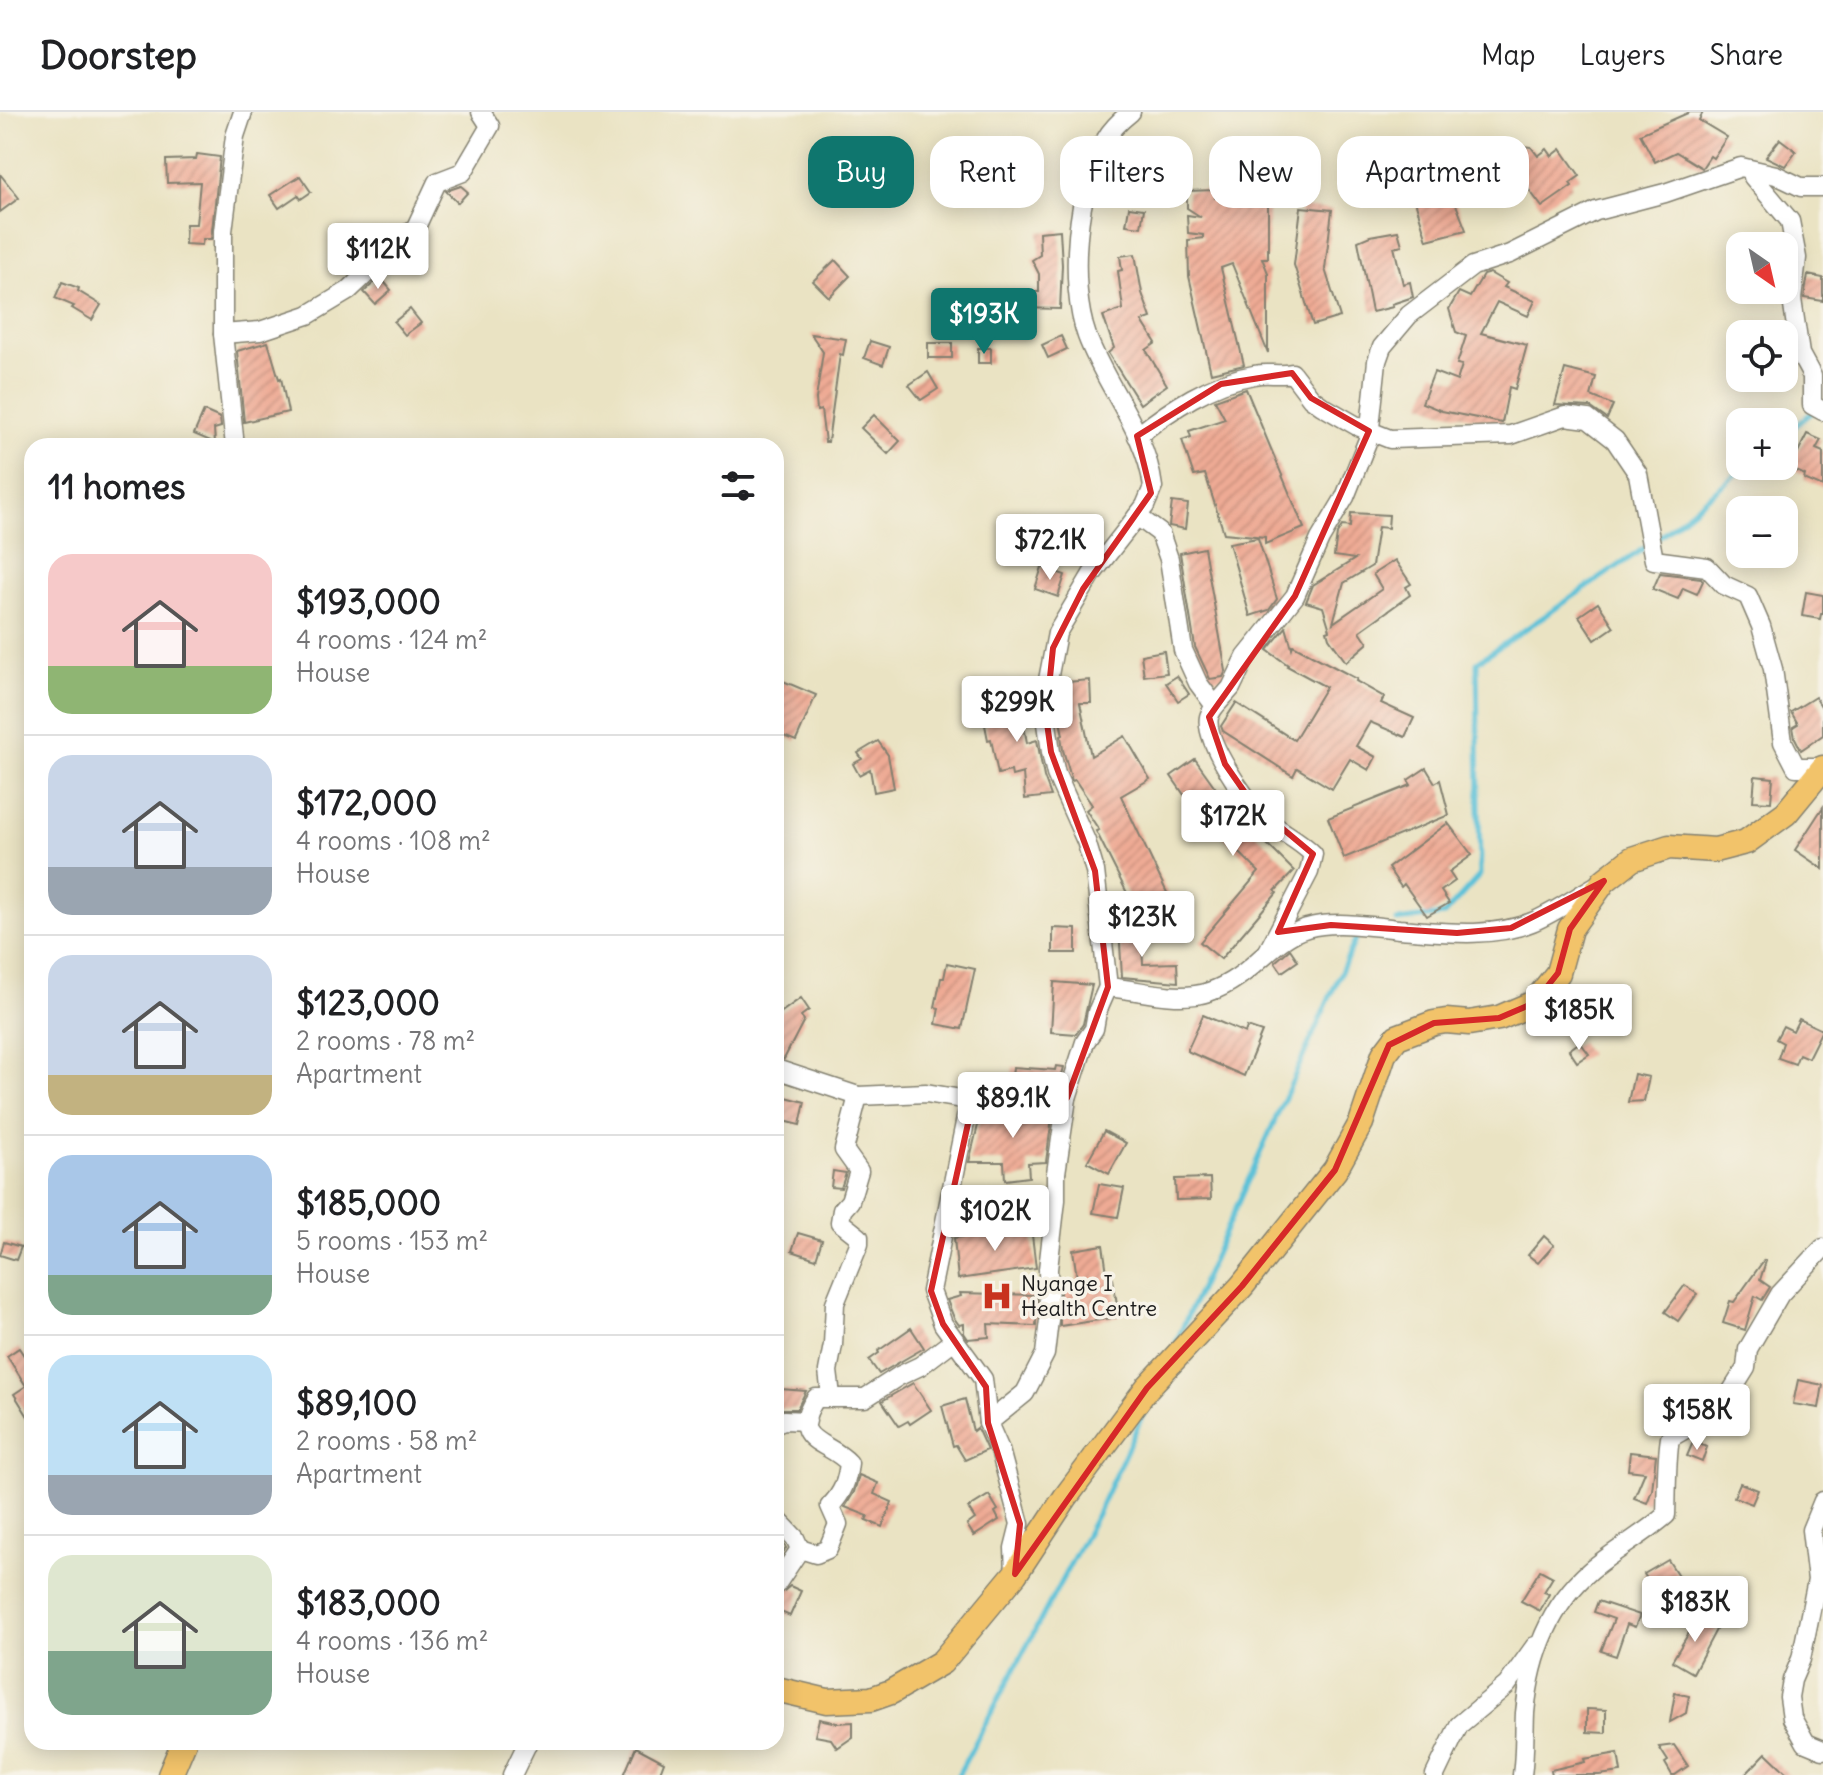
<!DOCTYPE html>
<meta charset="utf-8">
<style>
:root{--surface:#fff;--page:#f6f6f6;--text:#202124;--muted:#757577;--line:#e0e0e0;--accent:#0f766e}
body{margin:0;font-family:Delius,sans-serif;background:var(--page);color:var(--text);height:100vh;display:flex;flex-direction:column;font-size:30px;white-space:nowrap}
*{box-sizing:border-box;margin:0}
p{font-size:26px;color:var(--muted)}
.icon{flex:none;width:44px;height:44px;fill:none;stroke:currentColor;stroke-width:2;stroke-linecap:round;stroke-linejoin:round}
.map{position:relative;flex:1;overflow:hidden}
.side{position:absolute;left:24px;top:326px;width:760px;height:1312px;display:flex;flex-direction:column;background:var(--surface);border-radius:24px;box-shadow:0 4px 20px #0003}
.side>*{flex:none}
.top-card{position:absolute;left:808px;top:24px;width:760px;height:72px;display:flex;gap:16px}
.needle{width:52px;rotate:146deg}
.buttons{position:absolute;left:1726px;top:120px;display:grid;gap:16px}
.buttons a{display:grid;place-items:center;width:72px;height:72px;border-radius:16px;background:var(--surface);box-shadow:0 4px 20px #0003;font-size:40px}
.price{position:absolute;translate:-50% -68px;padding:0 18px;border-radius:8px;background:#fff;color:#222;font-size:26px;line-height:52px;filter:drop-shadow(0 2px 4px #0008)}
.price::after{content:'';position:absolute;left:50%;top:48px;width:24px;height:18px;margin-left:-12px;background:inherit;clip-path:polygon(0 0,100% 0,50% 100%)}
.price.selected{background:var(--accent);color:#fff}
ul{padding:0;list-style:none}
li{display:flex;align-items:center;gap:24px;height:200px;padding:0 24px}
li+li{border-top:2px solid var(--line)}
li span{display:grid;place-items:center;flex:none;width:224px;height:160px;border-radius:24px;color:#555}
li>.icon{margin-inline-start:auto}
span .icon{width:96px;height:96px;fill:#fffc;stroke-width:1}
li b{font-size:34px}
h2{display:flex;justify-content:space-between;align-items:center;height:96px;padding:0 24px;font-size:34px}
.chip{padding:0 28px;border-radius:24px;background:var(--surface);box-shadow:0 4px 20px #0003;font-size:28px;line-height:72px}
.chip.selected{background:var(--accent);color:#fff}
header{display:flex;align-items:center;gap:48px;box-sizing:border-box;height:112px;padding:0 40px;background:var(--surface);border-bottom:2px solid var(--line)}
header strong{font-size:38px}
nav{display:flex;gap:44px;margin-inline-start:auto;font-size:28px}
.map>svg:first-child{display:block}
</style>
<header>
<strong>Doorstep</strong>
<nav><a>Map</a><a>Layers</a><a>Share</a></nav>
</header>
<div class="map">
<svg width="1823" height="1663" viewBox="0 0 1823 1663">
<defs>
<pattern id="building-hatch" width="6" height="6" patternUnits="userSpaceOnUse" patternTransform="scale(2)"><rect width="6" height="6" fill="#eeaa94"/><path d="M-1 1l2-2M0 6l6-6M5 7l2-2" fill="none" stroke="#cc927f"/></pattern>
</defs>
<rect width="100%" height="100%" fill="#f7f3e8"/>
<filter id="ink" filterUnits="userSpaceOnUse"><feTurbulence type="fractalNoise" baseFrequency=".0125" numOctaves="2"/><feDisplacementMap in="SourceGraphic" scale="16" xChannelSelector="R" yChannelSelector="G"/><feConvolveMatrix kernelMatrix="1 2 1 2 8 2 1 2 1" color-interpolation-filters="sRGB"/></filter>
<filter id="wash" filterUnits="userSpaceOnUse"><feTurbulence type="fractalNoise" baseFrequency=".006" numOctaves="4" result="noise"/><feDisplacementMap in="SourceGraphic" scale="32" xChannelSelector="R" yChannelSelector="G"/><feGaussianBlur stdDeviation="1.8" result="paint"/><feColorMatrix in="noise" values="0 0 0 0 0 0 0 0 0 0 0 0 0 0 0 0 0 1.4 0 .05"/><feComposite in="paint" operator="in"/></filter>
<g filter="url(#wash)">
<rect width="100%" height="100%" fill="#eae3c3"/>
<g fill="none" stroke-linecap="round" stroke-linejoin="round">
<g stroke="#5bc1d8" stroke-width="5">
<path d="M1784,323l30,-24"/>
<path d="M1654,429l92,-75"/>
<path d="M1397,809l47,-6 36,-40 -3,-213 169,-115"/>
<path d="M1176,1230l185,-415"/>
<path d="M958,1663l140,-263 49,-106"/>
</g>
</g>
<g id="blocks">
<g fill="url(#building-hatch)">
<path d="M1690,0h13l-4,8 28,17 -14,21 -3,-2 -8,12 -26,-16 -21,10 -15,-28z"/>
<path d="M1780,27l16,12 -11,15 -19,-9z"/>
<path d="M1494,31l37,4 7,9 9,-7 5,7 9,-7 19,27 -10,7 2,3 -30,21 -21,-28 -19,13 -12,-18z"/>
<path d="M197,42l23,3 -9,82h-8l-1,6 -17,-1 1,-20h10l4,-42 -33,1 -1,-23 30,-1z"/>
<path d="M1150,50l13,8 -10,18 -14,-8z"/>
<path d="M1442,55v18l6,-1 18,46 -39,10 -15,-49 3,-1 -1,-22z"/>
<path d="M0,62l19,24 -19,14z"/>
<path d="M300,64l11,16 -10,7 -3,-4 -19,13 -9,-13z"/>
<path d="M461,74l7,6 -10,11 -12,-12z"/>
<path d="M1215,78v8h53v60h-6l6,15v80l-36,-89 -11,4 23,97 -33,8 -22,-97 -1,-36 15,-2v-3l-15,-2 -1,-18 14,2 -14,-9v-17z"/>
<path d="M1129,95l15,2 -3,18 -15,-2z"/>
<path d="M1301,95l31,3 -7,59 15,48 -27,8 -19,-60z"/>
<path d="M1060,118l2,35 -2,44 -38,-1 -1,4 -16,-5 5,-17 24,8v-6h5v-18l-7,-14 8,-5 -1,-23z"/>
<path d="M1398,119l4,14 -8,2 9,37 7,-2 3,15 -21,7 1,3 -21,5 -14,-71 12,-5z"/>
<path d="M1135,142l7,39 9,25 -9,3 14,22 -10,7 21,35 -27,19 -32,-51 6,-5 -11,-32 20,-7 -5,-38 4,-1 -2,-14z"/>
<path d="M835,148l15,16 -21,21 -16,-16z"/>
<path d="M1490,161l17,10 -3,4 31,14 -7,15 -31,-14 -16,31 46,12 -12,44 -6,-2 -7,36 -60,-12 -20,-8 12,-31 23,9 5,-16 -5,-1 9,-28 -10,-4 -7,-23 10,-17 11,5 13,-22z"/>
<path d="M1808,163l15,3v23l-19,-3z"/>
<path d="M380,165l11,13 -16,14 -11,-12z"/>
<path d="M62,170l17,6 -1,3 23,14 -9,15 -20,-12 2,-2 -19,-8z"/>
<path d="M410,197l11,14 -16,12 -11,-13z"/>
<path d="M811,222l35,5 -3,16 -3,-1 -12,88h-3l-4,-32 -4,1 -1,-12 7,-47z"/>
<path d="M1061,224l6,13 -19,9 -6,-13z"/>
<path d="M870,229l19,6 -6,18 -19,-7z"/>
<path d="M268,230l11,37 2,-1 7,34 -44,10 -7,-71z"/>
<rect x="928" y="231" width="24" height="15"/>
<rect x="978" y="236" width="13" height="15"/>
<path d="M1565,257l31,8 -5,19 22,9 -6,14 -17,-12 -35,-2z"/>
<path d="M928,260l10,17 -17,11 -12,-15z"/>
<path d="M1246,277l58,139 -39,16v-7l-41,-4 -19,-59 -11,2 -12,-36 9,-3 -2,-6 36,-12 -10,-19z"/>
<path d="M204,299l16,7 1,9 -7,2 1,14 -21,-9z"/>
<path d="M874,303l26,26 -12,13 -27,-26z"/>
<path d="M1807,322l14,6 -5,9 7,3v35l-19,-8 1,-4 -15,-7z"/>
<path d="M1172,390l16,2 -3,25 -16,-3z"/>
<path d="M1351,401l38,2 -1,13 -10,-1 -6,39 -28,17 -11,40 49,-34 -9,-15 22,-14 16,24 -5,3 4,8 -50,36 8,12 -22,19 -17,-24 -2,-7 3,-1 -7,-23 -17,-5 7,-17 42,-26 -21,-3 3,-22 5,-8 8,1z"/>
<path d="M1258,426l19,61 -8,11 -19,6 -21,-73z"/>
<path d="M1204,436l22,123 -3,6 -13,2 -15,-32 -15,-94z"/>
<path d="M1042,455l23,8 -7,22 -23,-8z"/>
<path d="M1660,461l41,5 2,3 -6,13 -14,-6 -5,11 -25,-10z"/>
<path d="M1806,480l17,3v19h-2l-1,5 -18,-3z"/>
<path d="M1598,491l16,24 -19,13 -16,-24z"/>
<path d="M1286,515l6,21 1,-3 64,34 -1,2 28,16 -3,6 33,15 -9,19 -35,-15 -14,24 20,11 -7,13 -19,-11 -18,30 -35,-21 -4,8 -70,-45 -2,-5 15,-23 58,37 32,-53 -39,-21 1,-1 -21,-15z"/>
<path d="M1164,539l3,22 -23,3 -3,-21z"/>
<path d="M1177,564l12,18 -11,7 -12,-18z"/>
<path d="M776,566l40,17 -20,46 -20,-8z"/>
<path d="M1090,568l1,23h-11l11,53 34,-20 25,43 -29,17 49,103 -32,16 -42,-84 3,-1 -13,-20 6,-5 -17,-25 -3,1 -9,-31 -2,-14 2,-1 -5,-23 6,-1 -1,-18h5l-1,-11z"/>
<path d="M1033,576l1,23 -12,3 5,29 10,-3 7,37 7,19 -26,3 -2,-26 -11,3 -1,-5 -13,3 -7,-35 -3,1 -3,-15 4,-1 -4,-17 33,-8 -2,-7z"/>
<path d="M1815,585l8,12v26l-22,15 -6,-12 -2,-11 5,-3 -7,-12z"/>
<path d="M878,629l10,14 6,33 -20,4 -4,-23 -11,6 -6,-11 9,-5 -4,-6z"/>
<path d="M1195,647l42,59 2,-2 55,55 -19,20 2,2 -56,66 -21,-17 59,-70 -41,-41 -6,4 -41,-59z"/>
<path d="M1426,656l9,15 5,-3 9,35 -105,43 -16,-40 83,-33 -3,-5z"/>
<path d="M1755,664l18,2 -2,24 -18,-1z"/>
<path d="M1823,695v62l-28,-19z"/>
<path d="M1448,711l24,32 -23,17 6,9 -14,10 8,12 -22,13 -23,-32 -3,3 -13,-19z"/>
<path d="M1141,814l2,38 34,-1 1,19 -56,-5 -3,-50z"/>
<path d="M1053,816l23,1v24h-23z"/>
<path d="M1290,837l8,12 -16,11 -7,-10z"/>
<path d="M947,851l28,6 -13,60 -26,-5 3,-16 -4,-1 6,-29h3z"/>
<path d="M1054,870l38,3 -9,39 -7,10 -25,-2z"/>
<path d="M801,886l8,12 -8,6 3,4 -20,39 -8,-2v-41z"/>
<path d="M1203,903l42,18 2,-6 15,5 -18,44 -57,-25z"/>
<path d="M1799,907l23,11 -14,28 -9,-4 -4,10 -17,-6 5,-15 -7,-4 7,-13 10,5z"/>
<path d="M1580,930l9,12 -12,8 -8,-12z"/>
<path d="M1056,954l8,1 -5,18 -48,3 2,-21 42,3z"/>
<path d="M1634,962l15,3 -5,24 -16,1z"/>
<path d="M786,985l19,5 -5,23 -20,-5z"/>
<path d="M1053,998l-7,52 -18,1 1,14 -24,3 -1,-18h-35l12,-49z"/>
<path d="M1104,1019l22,12 -17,31 -22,-12z"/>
<path d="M833,1059l13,2 -5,15 -10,-1z"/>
<path d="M1210,1066l1,21 -35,1 -1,-21z"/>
<path d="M1099,1072l25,4 -6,29 -25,-4z"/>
<path d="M1031,1115l5,41 -78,11 -4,-41z"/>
<path d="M798,1121l24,7 -6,19 -24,-8z"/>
<path d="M1544,1124l10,9 -16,18 -10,-8z"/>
<path d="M4,1130l17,5 -5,13 -16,-5z"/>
<path d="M1103,1133l5,35 5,-1 6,38 -59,9v-39l18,-2 -5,-35z"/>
<path d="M1764,1148l2,1 -6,19 10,7 -8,13 -7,-4 -10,34 -22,-7 7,-22 4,1z"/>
<path d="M1685,1173l12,9 -19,27 -13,-9z"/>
<path d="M960,1181l77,2 -1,31 -48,-2 1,13 -21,2 -4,-6v-9l-5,1 -5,-7 -7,-18 14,-4z"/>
<path d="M911,1216l13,20 -45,26 -10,-14 10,-7 -1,-2z"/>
<path d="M19,1236l13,20v55l-18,-29 12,-8 -19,-30z"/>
<path d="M1798,1268l25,5 -4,23 -26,-4z"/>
<path d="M913,1271l18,27 -21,14 -2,-3 -9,5 -17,-25z"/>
<path d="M780,1277l26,2 -9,18h-19z"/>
<path d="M965,1287l8,32 4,-3 10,22 -22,10 -9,-15 -3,1 -11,-40z"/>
<path d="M1693,1330l14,5 -5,15 -15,-6z"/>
<path d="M1630,1340l26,3 -4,35 -5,13 -13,-5 11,-26 -17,-2z"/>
<path d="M859,1363l19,8 -4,11 18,8 -10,25 -16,-7 2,-4 -23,-9 9,-15z"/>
<path d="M1740,1371l18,7 -6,14 -18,-7z"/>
<path d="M989,1383l9,15 -3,2 4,8 -25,16 -7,-11 8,-6 -7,-11z"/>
<path d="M776,1423l10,13 -10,15z"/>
<path d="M1668,1448l11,17 -24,15 -11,-18z"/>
<path d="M1540,1458l13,7 -9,15 5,2 -9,17 -19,-10z"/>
<path d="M790,1474l11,5 -11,25 -14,-6 2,-14z"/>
<path d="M1598,1489l42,14 -5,12 -8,-3 -11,32 -15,-5 13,-32 -20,-7z"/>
<path d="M1699,1504l19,10 -25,47 -21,-12z"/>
<path d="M1675,1581l14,3 -3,17 -16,9z"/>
<path d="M1587,1597l19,1v23l-19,-1z"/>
<path d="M819,1607l18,4 16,-1v15l-16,11 -6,-9 -16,-3z"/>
<path d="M1674,1633l14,21 -13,9h-3l-7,-12 3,-2 -9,-14z"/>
<path d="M636,1635l28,15 -5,13h-35z"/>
<path d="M1618,1641l3,19 -22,3h-47l-1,-5 34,-8 -1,-3z"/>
<path d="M1766,1641l23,22h-44z"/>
</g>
</g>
</g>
<g filter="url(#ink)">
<use href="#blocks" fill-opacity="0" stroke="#838070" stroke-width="2"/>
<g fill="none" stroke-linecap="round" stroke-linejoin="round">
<defs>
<g id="minor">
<path d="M1131,0c-10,8 -19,16 -25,27 -30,47 -38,144 -19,197 19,51 59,95 66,151l-8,19 -53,68 -35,59 -9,47 -2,36 5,36 5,22 30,67 9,30 13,116c62,7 92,24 144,-21 16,-14 35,-33 55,-38 26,-8 65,-2 92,1 42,3 92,10 133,-7 24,-10 47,-27 69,-39"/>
<path d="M1752,58l1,7 37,44 7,37 -5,41 8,55 12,22v29l11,6"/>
<path d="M223,222l37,-3 48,-16 40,-24 68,-64 21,-45 26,-10 27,-46 -9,-14"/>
<path d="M1137,324c34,-27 74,-54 117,-61 13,-3 25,1 38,-2l19,25 11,8 35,20 33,13 121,-4 54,-19 23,3 27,21 23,34 16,86 53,7 17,18 24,11 13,30 12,43 10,73 13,25h27"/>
<path d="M235,334l-12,-112v-103l12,-95 8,-24"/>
<path d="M1137,404l23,17 9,26 14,91 15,33 17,23c-2,3 -5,7 -6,11 -5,24 36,82 53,99 16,15 35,22 51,38l-4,18 -41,79"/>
<path d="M1215,594l16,-18 15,-31 49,-61 25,-57 25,-42 24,-60 8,-76 5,-14 27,-32 64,-49 37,-12 86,-43 69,-18 76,-26 35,8 25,12h22"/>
<path d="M776,957l82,27 68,-3 47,8 94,-3"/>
<path d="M973,989l-6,12 -36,178 12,33 40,55 5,44 37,-30 20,-39 4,-34 -1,-51 8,-69v-27l11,-75 18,-56 9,-13 3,-17 11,-25"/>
<path d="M831,1284l-3,-25 5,-26 2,-42 24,-59v-7l-19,-15 2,-12 8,-9 9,-30 -15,-21 14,-54"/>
<path d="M776,1311l8,-3 23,1"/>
<path d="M988,1311l12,27 20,74 -6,24 1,26"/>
<path d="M1823,1389l-12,29 6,50 -16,79 -9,21 -3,17 3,21 14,25 17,7"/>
<path d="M776,1406l19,20 5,11"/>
<path d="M776,1473l24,-36 16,5 12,-5 10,-25 -8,-18c13,-13 17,-25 19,-43 -21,-23 -63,-21 -33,-65h49l34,-22 21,-10 33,-25"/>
<path d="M512,1663l16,-33"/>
<path d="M1435,1663l24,-50 48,-40 28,-39"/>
<path d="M1522,1663c3,-21 2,-41 3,-62 5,-54 24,-107 66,-143 24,-20 52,-35 75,-55 1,-26 0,-51 4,-77l14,-8 23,-23 19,-7 20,-32 2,-19 32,-55 43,-46"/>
</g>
<g id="major">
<path d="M776,1577l51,12 44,-2 20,-7 51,-30 73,-88 50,-76 82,-110 95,-102 93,-116 26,-47 23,-69 13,-17 37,-14 12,-2 23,2 30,-5 35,-15 24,-30 12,-44 34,-48 28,-22 37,-12 46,3 31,-8 40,-29 37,-45"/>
<path d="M170,1663l14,-33"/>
</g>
</defs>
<use href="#minor" stroke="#838070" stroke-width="21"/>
<use href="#major" stroke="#838070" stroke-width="27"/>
<use href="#minor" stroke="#fff" stroke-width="18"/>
<use href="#major" stroke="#f2c36a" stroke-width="24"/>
</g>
</g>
<path fill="none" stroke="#d62828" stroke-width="6" stroke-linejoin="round" d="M1292,261l19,25 58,33 -74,165 -86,121 16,47 28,40 60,50 -35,78 53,-7 126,8 54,-5 93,-47 -34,48 -12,44 -24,30 -35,15 -65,5 -45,22 -54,125 -93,116 -95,102 -132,186 5,-50 -32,-101 -2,-36 -43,-63 -12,-33 42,-190 94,-3 41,-111 -13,-116 -44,-119 -5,-36 7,-68 30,-59 68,-96 -14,-57 84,-52z"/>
<defs>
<symbol id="hospital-bare" viewBox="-9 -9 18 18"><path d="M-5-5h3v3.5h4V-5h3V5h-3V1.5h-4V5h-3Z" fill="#c8321e" stroke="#f7f3e8" stroke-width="2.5" paint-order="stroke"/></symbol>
</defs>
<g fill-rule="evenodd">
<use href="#hospital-bare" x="975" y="1162" width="44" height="44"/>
</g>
<g text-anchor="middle" stroke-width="7" stroke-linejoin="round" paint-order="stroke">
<g font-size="22" fill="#1c1c1c" stroke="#f7f3e8" text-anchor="start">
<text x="1021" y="1179">Nyange I<tspan x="1021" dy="25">Health Centre</tspan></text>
</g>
</g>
</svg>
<div class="buttons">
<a><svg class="needle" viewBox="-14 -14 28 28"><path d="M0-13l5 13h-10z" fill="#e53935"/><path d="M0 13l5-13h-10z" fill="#757577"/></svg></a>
<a><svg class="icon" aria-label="locate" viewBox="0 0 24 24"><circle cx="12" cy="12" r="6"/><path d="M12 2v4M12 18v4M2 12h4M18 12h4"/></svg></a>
<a>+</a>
<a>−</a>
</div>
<b class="price" style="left:378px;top:179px">$112K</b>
<b class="price selected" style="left:984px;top:244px">$193K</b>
<b class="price" style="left:1050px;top:470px">$72.1K</b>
<b class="price" style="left:1017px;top:632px">$299K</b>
<b class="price" style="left:1233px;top:746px">$172K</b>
<b class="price" style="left:1142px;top:847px">$123K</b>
<b class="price" style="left:1579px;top:940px">$185K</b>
<b class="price" style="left:1013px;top:1028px">$89.1K</b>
<b class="price" style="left:995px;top:1141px">$102K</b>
<b class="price" style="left:1697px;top:1340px">$158K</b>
<b class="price" style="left:1695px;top:1532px">$183K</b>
<div class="top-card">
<a class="chip selected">Buy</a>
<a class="chip">Rent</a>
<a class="chip">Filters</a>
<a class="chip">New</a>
<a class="chip">Apartment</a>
</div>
<section class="side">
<h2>11 homes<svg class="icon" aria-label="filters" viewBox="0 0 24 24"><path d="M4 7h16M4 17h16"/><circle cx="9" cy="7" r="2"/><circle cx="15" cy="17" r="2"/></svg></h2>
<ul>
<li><span style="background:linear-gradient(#f6c9c9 70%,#8fb573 0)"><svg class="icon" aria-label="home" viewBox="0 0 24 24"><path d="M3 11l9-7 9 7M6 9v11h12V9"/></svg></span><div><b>$193,000</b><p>4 rooms · 124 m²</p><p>House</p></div></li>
<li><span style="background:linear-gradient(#c9d6e8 70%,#9aa5b1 0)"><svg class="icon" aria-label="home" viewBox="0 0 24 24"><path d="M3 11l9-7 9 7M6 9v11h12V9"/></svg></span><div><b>$172,000</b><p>4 rooms · 108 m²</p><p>House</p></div></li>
<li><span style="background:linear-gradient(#c9d6e8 75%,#c2b280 0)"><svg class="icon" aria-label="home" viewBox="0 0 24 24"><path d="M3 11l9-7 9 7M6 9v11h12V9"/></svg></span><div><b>$123,000</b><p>2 rooms · 78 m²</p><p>Apartment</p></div></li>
<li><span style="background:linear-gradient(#a9c7e8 75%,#7fa58c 0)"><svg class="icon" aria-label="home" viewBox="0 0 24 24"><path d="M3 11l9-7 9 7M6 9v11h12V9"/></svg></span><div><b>$185,000</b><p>5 rooms · 153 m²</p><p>House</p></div></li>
<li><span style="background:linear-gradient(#bfe0f5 75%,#9aa5b1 0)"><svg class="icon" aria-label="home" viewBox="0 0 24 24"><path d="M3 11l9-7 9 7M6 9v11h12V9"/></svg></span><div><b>$89,100</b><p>2 rooms · 58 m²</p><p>Apartment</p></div></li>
<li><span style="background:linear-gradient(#dfe7d0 60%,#7fa58c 0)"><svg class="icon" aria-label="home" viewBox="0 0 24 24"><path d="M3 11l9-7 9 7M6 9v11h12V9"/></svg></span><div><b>$183,000</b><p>4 rooms · 136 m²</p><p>House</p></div></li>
</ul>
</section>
</div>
